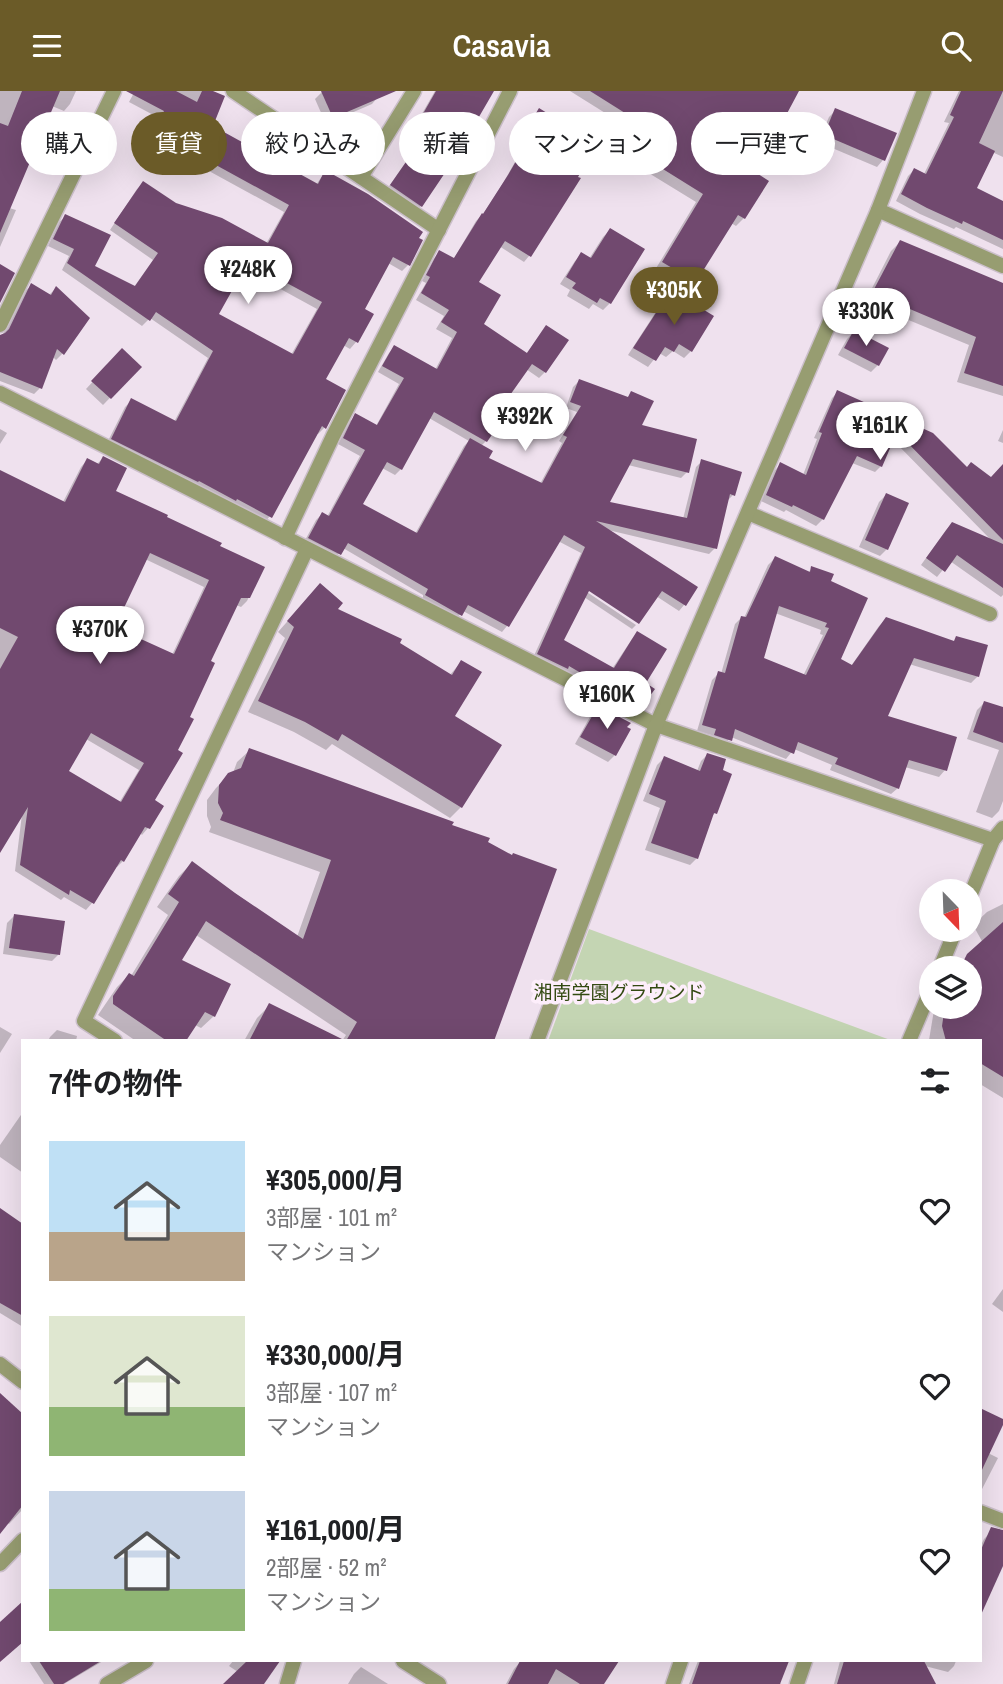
<!DOCTYPE html>
<html lang="ja">
<meta charset="utf-8">
<style>
:root{--surface:#fff;--page:#f2f2f2;--text:#202124;--muted:#757577;--accent:#6b5b28}
body{margin:0;font-family:"Archivo Narrow","Noto Sans JP",sans-serif;background:var(--page);color:var(--text);height:100vh;display:flex;flex-direction:column;font-size:26px;white-space:nowrap}
*{box-sizing:border-box;margin:0}
p{font-size:23px;color:var(--muted)}
.icon{flex:none;width:38px;height:38px;fill:none;stroke:currentColor;stroke-width:2;stroke-linecap:round;stroke-linejoin:round}
.map{position:relative;flex:1;overflow:hidden}
.side{position:absolute;left:21px;top:948px;width:961px;height:623px;display:flex;flex-direction:column;background:var(--surface);border-radius:0px;box-shadow:0 7px 28px #0002}
.side>*{flex:none}
.banner{position:absolute;left:21px;top:21px;width:962px;height:63px;display:flex;gap:14px}
.needle{width:46px;rotate:157deg}
.buttons{position:absolute;left:919px;top:788px;display:grid;gap:14px}
.buttons a{display:grid;place-items:center;width:63px;height:63px;border-radius:50%;background:var(--surface);box-shadow:0 7px 28px #0002;font-size:35px}
.price{position:absolute;translate:-50% -60px;padding:0 16px;border-radius:24px;background:#fff;color:#222;font-size:23px;line-height:46px;filter:drop-shadow(0 2px 4px #0008)}
.price::after{content:'';position:absolute;left:50%;top:42px;width:21px;height:16px;margin-left:-10px;background:inherit;clip-path:polygon(0 0,100% 0,50% 100%)}
.price.active{background:var(--accent);color:#fff}
ul{padding:0;list-style:none}
li{display:flex;align-items:center;gap:21px;height:175px;padding:0 28px}
li span{display:grid;place-items:center;flex:none;width:196px;height:140px;border-radius:0px;color:#555}
li>.icon{margin-inline-start:auto}
span .icon{width:84px;height:84px;fill:#fffc;stroke-width:1}
li b{font-size:30px}
h2{display:flex;justify-content:space-between;align-items:center;height:84px;padding:0 28px;font-size:30px}
.pill{padding:0 24px;border-radius:32px;background:var(--surface);box-shadow:0 7px 28px #0002;font-size:24px;line-height:63px}
.pill.active{background:var(--accent);color:#fff}
header{display:flex;justify-content:space-between;align-items:center;height:91px;padding:0 28px;background:var(--accent);color:#fff;font-size:32px;font-weight:600}
.map>svg:first-child{display:block}
</style>
<header><svg class="icon" aria-label="menu" viewBox="0 0 24 24"><path d="M4 6h16M4 12h16M4 18h16"/></svg>Casavia<svg class="icon" aria-label="search" viewBox="0 0 24 24"><circle cx="10" cy="10" r="6"/><path d="M15 15l6 6"/></svg></header>
<div class="map">
<svg width="1003" height="1593" viewBox="0 0 1003 1593">
<rect width="100%" height="100%" fill="#efe1ee"/>
<path fill="#c4d5b3" d="M589,838l304,112h-345z"/>
<g fill="#0003" fill-rule="evenodd">
<path d="M0,0h76l-6,13 -6,7 -12,-5 -43,102 7,2 -16,37z"/>
<path d="M135,0h73l3,36 105,58 9,-13 83,93 -6,6 -14,-8 -25,47 9,4 -16,28 -6,7 -7,-4 -20,35 2,47 -7,7 -2,-1 -46,83 -6,7 -158,-78 19,-38 6,-6 43,21 34,-64 -58,-40 -8,8 -80,-56 7,-14 -21,-10 11,-24 7,-6 26,51 42,20 19,-27 -43,-30 27,-41 7,-6 31,21 91,40 18,-32 -86,-47 -3,3 -49,-26 13,-24 -30,-16zM242,177l75,41 -26,46 -75,-40z"/>
<path d="M323,0h53l2,6 -6,7 -46,20 -11,-25z"/>
<path d="M435,0h57l-18,31 -14,38 -6,7 -5,-3 -28,42 -6,6 -30,-20 32,-46 -10,-6z"/>
<path d="M570,0h227l-23,44 -8,8 -7,-3 -14,28 -1,50 -8,8 -5,-3 -36,58 -8,8 -32,-19 41,-68 -62,-38 -4,3 -30,-18 18,-28z"/>
<path d="M959,0h44v66l-11,-5 -17,37 28,14v46l-47,-22 -2,2 -34,-15 -24,-13 12,-25 6,-6 10,4 25,-51 -5,-1z"/>
<path d="M836,19l47,50 -6,7 -59,-25 11,-25z"/>
<path d="M539,20l-10,145 -5,6 -25,-16 -22,36 5,43 44,29 20,-27 -1,45 -6,6 -13,-9 -20,30 -20,42 -5,5 5,13 54,25 22,-41 -3,-2 18,-29 -11,-4 7,-21 6,-6 48,17 5,-5 8,33 47,46 -6,6 -53,-13 -20,38 75,16 13,-52 6,-6 31,34 -6,6 -12,47 -6,6 -101,-24 88,57 -12,18 -5,6 -23,-15 -73,-11 -2,3 55,37 -4,4 -48,-32 -22,43 50,29 20,-30 6,-6 6,50 -3,23 -6,6 -103,-52 49,-107 -23,-12 -51,85 -5,6 -39,-21 -8,9 -32,-17v-8l-80,-47 -9,12 -31,-16 13,-24 6,-6 5,3 33,-61 -22,-12 12,-23 6,-5 20,10 23,-42 -21,-12 11,-19 5,-6 41,23 17,-32 -16,-9 8,-13 -28,-16 10,-17 -4,-2 12,-23 6,-6 13,8 23,-39 7,-7 20,-31 26,-45 -6,-4 10,-18zM429,327l40,23 -5,5 -49,88 -54,-29 21,-37 13,7 6,-6z"/>
<path d="M610,139v73l-7,7 -10,-6 -4,5 -22,-13 3,-6 -10,-6 15,-23 6,-6 8,4 14,-22z"/>
<path d="M900,151l103,53v101l-46,-14 12,-37 -104,-43 26,-51z"/>
<path d="M32,194l17,10 7,-7 32,30 -26,36 -6,6 -4,-4 -12,32 -6,6 -34,-13v-45h2l23,-45z"/>
<path d="M671,201l20,59 -7,7 -11,-7 -7,6 -7,-4 -11,14 -20,-12 37,-57z"/>
<path d="M854,241l24,33 -7,7 -33,-17 9,-16z"/>
<path d="M122,259l18,17 -37,38 -17,-16z"/>
<path d="M838,301l128,77 25,10 12,-13v129l-2,2 -51,-36 -13,16 -16,-12 25,-35 6,-6 40,17 -100,-102 -11,27 -6,6 -23,-9 -29,56 -7,7 -30,-16 -2,2 -23,-11 13,-30 6,-6 23,10 14,-36 -3,-1 18,-40z"/>
<path d="M0,338l7,4 -7,11z"/>
<path d="M1003,339v13l-5,-2z"/>
<path d="M103,367l10,34 105,55 45,21 -16,33 -6,6 -5,-2 -27,57 -57,139 10,5 -14,22 -6,7 -2,-2 -17,28 -6,6 -2,-1 -23,37 -6,7 -22,-13 -3,3 -46,-29 8,-65 -23,42v-377l63,31 18,-35 6,-7 9,5zM145,468l59,28 -32,68 -53,-24 2,-21zM86,648l53,31 -20,33 -53,-32z"/>
<path d="M886,404l1,54 -7,7 -21,-9 20,-45z"/>
<path d="M775,467l33,15 4,-5 17,14 10,77 12,7 28,-40 7,-7 92,57 -7,7 -62,-19 -23,53 59,53 -6,7 -34,-10 -7,21 -7,6 -61,-24 2,-5 -38,-16 -8,10 -55,-22 -8,9 -14,-5 2,-6 -14,-4 15,-51 7,-7 2,1 14,-50 6,-6h3l24,-53zM775,522l46,17 -1,4 3,1 -20,41 -41,-17z"/>
<path d="M310,505l88,48 51,32 12,-14 -8,55 47,29 -39,61 -11,11 -118,-74 -6,6 -32,-18 -46,-20 37,-74 -7,-6z"/>
<path d="M984,612l19,6v92l-4,10 -7,7 -16,-6 23,-62 -32,-11 10,-29z"/>
<path d="M598,617l17,47 -7,7 -33,-18 16,-29z"/>
<path d="M250,659l199,76 63,31 43,13 -62,171h-151l4,-6 -150,-100 -16,26 34,55 -13,12 -6,-3 -11,16h-48l-38,-26 19,-28 12,-12 2,1 37,-61 -11,-8 22,-31 13,-13 105,74 23,-65 -111,-40 2,-5 -4,-11v-16l9,-12 13,-13 4,-2 4,-11z"/>
<path d="M707,664l14,16 9,4 -15,38 -5,5 -13,40 -7,7 -45,-15 15,-42 -17,-7 14,-36 7,-7 33,13 4,-10z"/>
<path d="M1003,813v194l-23,-14v-43l-51,-1 5,-30 2,-4h34v-38h-14l27,-25 -10,-18 14,-13z"/>
<path d="M14,825l45,38 -7,7 -49,-7 4,-31z"/>
<path d="M270,914l72,36h-98l13,-23z"/>
<path d="M0,936l12,7 -12,19z"/>
<path d="M57,939l20,6 -1,5h-28l2,-4z"/>
<path d="M23,1021v61l-23,-16v-12z"/>
<path d="M0,1154l23,1v81l-23,-14z"/>
<path d="M1003,1198v23l-11,-8z"/>
<path d="M0,1318l23,7v93l-14,15 -2,-2 -7,9z"/>
<path d="M980,1319l23,11 -15,32 10,5 -18,35z"/>
<path d="M990,1442l13,5v23l-23,44v-58l4,-8z"/>
<path d="M29,1570h74l-39,23h-20z"/>
<path d="M233,1570h45l-16,23h-36l12,-12 -9,-6z"/>
<path d="M521,1570h96l-15,23h-96l8,-15z"/>
<path d="M698,1570h89l-8,21 2,2h-92z"/>
<path d="M840,1570h116l-2,5 -6,6 -23,-6 9,18h-100z"/>
<path d="M361,1576l27,17h-40l6,-10z"/>
</g>
<g fill="#71496f" fill-rule="evenodd">
<path d="M22,0h38l-60,142v-110l8,3z"/>
<path d="M126,0h50l21,11 5,-11h11l12,5 -12,30 105,58 7,-14 43,24 55,38 -4,6 4,2 -13,26 -17,-9 -28,52 9,5 -16,29 -9,-5 -23,41 20,11 -20,39 -4,-3 -50,92 -35,-19 -1,2 -37,-20 -1,1 -87,-43 20,-41 45,23 37,-70 -57,-39 -6,9 -83,-58 7,-14 -21,-10 12,-25 46,21 -16,31 40,20 23,-33 -44,-30 29,-42 33,22 46,15 46,25 21,-38 -84,-46 -2,4 -52,-27 13,-25zM248,171l74,40 -29,52 -74,-40z"/>
<path d="M321,0h75l-63,27z"/>
<path d="M436,0h58l-18,31 6,3 -21,37 -6,-4 -33,49 -32,-22 32,-46 -10,-6z"/>
<path d="M590,0h209l-24,45 -9,-5 -19,36 22,14 -24,38 -7,-4 -42,67 -34,-20 41,-68 -61,-38 -2,4 -33,-19 18,-28z"/>
<path d="M961,0h42l-24,52 16,8 -18,37 26,13v39l-40,-19 -1,3 -35,-16 -26,-14 13,-26 12,6 28,-57 -4,-2z"/>
<path d="M539,17l59,37 -20,32 3,1 -50,79 -26,-16 -26,41 22,13 -17,29 43,29 19,-28 23,15 -23,33 -14,-9 -24,34 6,4 -27,40 -53,-30 -32,58 -15,-8 -24,42 54,29 53,-95 23,13 -4,7 53,25 25,-46 -4,-2 18,-29 -11,-4 9,-23 49,18 3,-6 23,10 -12,24 55,14 -8,34 -56,-14 -23,43 77,16 14,-59 41,13 -7,24 -5,-2 -13,55 -121,-28 102,66 -12,19 -24,-15 -23,33 -50,-33 -25,49 50,28 23,-37 30,18 -21,34 9,6 -13,18 -35,-17 1,-1 -39,-23 -1,3 -31,-15 48,-107 -21,-12 -55,92 -41,-22 -6,11 -37,-21 3,-6 -80,-46 -7,12 -33,-17 14,-26 7,4 36,-66 -22,-12 12,-25 22,12 27,-47 -22,-12 12,-21 43,24 20,-37 -16,-10 8,-12 -28,-17 9,-16 -4,-2 13,-25 15,8 28,-45 1,1 25,-39 25,-43 -6,-4z"/>
<path d="M835,17l62,25 -12,28 -61,-26z"/>
<path d="M610,137l35,21 -34,55 -11,-6 -3,5 -25,-15 4,-5 -10,-6 15,-25 10,6z"/>
<path d="M900,149l103,43v103l-39,-13 12,-36 -104,-44z"/>
<path d="M0,173l15,9 -15,30z"/>
<path d="M31,192l20,12 5,-9 34,32 -26,37 -7,-6 -15,40 -42,-17v-37l5,-2 4,-4z"/>
<path d="M671,199l43,26 -22,36 -13,-8 -5,8 -9,-5 -9,14 -23,-13z"/>
<path d="M854,239l35,18 -10,18 -35,-18z"/>
<path d="M122,257l20,19 -31,32 -20,-18z"/>
<path d="M837,299l96,43 34,34 4,-5 20,15 12,-13v76l-106,-108 -15,35 -25,-11 -33,64 -31,-15 -1,2 -26,-12 14,-33 26,13 16,-42 -3,-1z"/>
<path d="M103,365l24,12 -11,23 52,24 -1,2 55,26 -2,3 45,21 -15,31h-9l-30,63 4,2 -25,54 4,2 -16,31 5,3 -28,47 9,6 -14,23 -5,-2 -21,35 -3,-2 -27,44 -24,-14 -1,5 -49,-30 8,-58 -28,46v-184l18,-32 -18,-9v-158l65,32 22,-44 12,6zM150,462l59,27 -35,74 -53,-24 8,-18 -6,-2zM91,642l53,30 -23,39 -52,-31z"/>
<path d="M886,402l23,10 -21,47 -23,-10z"/>
<path d="M952,431l51,22v44l-46,-33 -12,17 -19,-14z"/>
<path d="M775,465l35,16 1,-6 23,8 -3,7 37,17 -27,61 11,6 34,-48 68,24 2,-5 32,9 -9,32 -65,-19 -26,58 69,21 -10,34 -38,-11 -10,29 -64,-25 3,-6 -40,-16 -4,12 -59,-25 -3,12 -18,-6 2,-6 -14,-4 16,-54 7,2 16,-57 5,1zM779,515l48,17 -2,4 4,1 -23,47 -42,-17z"/>
<path d="M320,492l23,20 -5,6 64,30 -2,4 52,32 9,-15 21,12 -27,44 47,29 -40,63 -120,-74 -4,7 -33,-19 -47,-21 36,-74 -7,-6z"/>
<path d="M984,610l19,6v36l-30,-11z"/>
<path d="M598,615l33,17 -4,4 4,2 -15,27 -36,-19z"/>
<path d="M249,657l205,74 -2,3 38,13 -2,4 24,13 1,-2 44,16 -63,172h-245l20,-38 77,38 11,-19 -151,-101 -24,39 49,24 -16,33 -10,-5 -19,29h-19l-54,-37v-8l16,-23 5,3 45,-74 -11,-8 24,-33 43,32 68,46 28,-79 -111,-40 3,-7 -5,-10 1,-18 9,-12 13,-5z"/>
<path d="M707,662l19,6 -3,11 9,4 -15,40 -3,-1 -16,46 -47,-16 15,-42 -17,-7 15,-38 36,15z"/>
<path d="M14,823l51,7 -5,34 -51,-7z"/>
<path d="M1003,831v155l-23,-14v-22h-34l-4,-15 3,-20h25v-38h-10l7,-14z"/>
<path d="M0,1117l23,16v92l-23,-13z"/>
<path d="M0,1302l23,21v91l-23,29z"/>
<path d="M980,1317l23,11v6l-23,49z"/>
<path d="M991,1436l12,3v36l-23,51v-65z"/>
<path d="M23,1510v41l-23,20v-40z"/>
<path d="M39,1570h62l-38,23h-9z"/>
<path d="M247,1570h33l-16,23h-41z"/>
<path d="M520,1570h99l-15,23h-24l-24,-15 -8,15h-40z"/>
<path d="M700,1570h89l-9,23h-88z"/>
<path d="M844,1570h80l12,23h-99z"/>
</g>
<g fill="none" stroke-linecap="round" stroke-linejoin="round">
<defs>
<g id="minor">
<path d="M233,0l206,139"/>
<path d="M361,86l53,-86"/>
<path d="M878,119l125,56"/>
<path d="M0,234l114,-234"/>
<path d="M0,302l656,332 337,115"/>
<path d="M748,422l242,101"/>
<path d="M285,447l48,-102 177,-345"/>
<path d="M970,805l23,-56 10,-12"/>
<path d="M940,877l16,-39"/>
<path d="M115,950l-31,-20 223,-472"/>
<path d="M537,950l119,-316 222,-515 46,-119"/>
<path d="M909,950l22,-52"/>
<path d="M0,1273l23,18"/>
<path d="M980,1421l23,9"/>
<path d="M0,1473l23,-24"/>
<path d="M403,1570l36,23"/>
<path d="M107,1593l39,-23"/>
<path d="M287,1593l7,-23"/>
<path d="M673,1593l8,-23"/>
<path d="M797,1593l8,-23"/>
</g>
</defs>
<use href="#minor" stroke="#cbbfca" stroke-width="17"/>
<use href="#minor" stroke="#979d71" stroke-width="14"/>
</g>
<g text-anchor="middle" stroke-width="7" stroke-linejoin="round" paint-order="stroke">
<g font-size="19" fill="#334a12" stroke="#fdeefb">
<text x="619" y="908">湘南学園グラウンド</text>
</g>
</g>
</svg>
<div class="buttons">
<a><svg class="needle" viewBox="-14 -14 28 28"><path d="M0-13l5 13h-10z" fill="#e53935"/><path d="M0 13l5-13h-10z" fill="#757577"/></svg></a>
<a><svg class="icon" aria-label="layers" viewBox="0 0 24 24"><path d="M12 4l9 5-9 5-9-5zM3 14l9 5 9-5"/></svg></a>
</div>
<b class="price" style="left:248px;top:215px">¥248K</b>
<b class="price active" style="left:674px;top:236px">¥305K</b>
<b class="price" style="left:866px;top:257px">¥330K</b>
<b class="price" style="left:525px;top:362px">¥392K</b>
<b class="price" style="left:880px;top:371px">¥161K</b>
<b class="price" style="left:100px;top:575px">¥370K</b>
<b class="price" style="left:607px;top:640px">¥160K</b>
<div class="banner">
<a class="pill">購入</a>
<a class="pill active">賃貸</a>
<a class="pill">絞り込み</a>
<a class="pill">新着</a>
<a class="pill">マンション</a>
<a class="pill">一戸建て</a>
</div>
<section class="side">
<h2>7件の物件<svg class="icon" aria-label="filters" viewBox="0 0 24 24"><path d="M4 7h16M4 17h16"/><circle cx="9" cy="7" r="2"/><circle cx="15" cy="17" r="2"/></svg></h2>
<ul>
<li><span style="background:linear-gradient(#bfe0f5 65%,#b9a48a 0)"><svg class="icon" aria-label="home" viewBox="0 0 24 24"><path d="M3 11l9-7 9 7M6 9v11h12V9"/></svg></span><div><b>¥305,000/月</b><p>3部屋 · 101 m²</p><p>マンション</p></div><svg class="icon" aria-label="heart" viewBox="0 0 24 24"><path d="M12 20l-8-8c-3-5 5-10 8-4 3-6 11-1 8 4z"/></svg></li>
<li><span style="background:linear-gradient(#dfe7d0 65%,#8fb573 0)"><svg class="icon" aria-label="home" viewBox="0 0 24 24"><path d="M3 11l9-7 9 7M6 9v11h12V9"/></svg></span><div><b>¥330,000/月</b><p>3部屋 · 107 m²</p><p>マンション</p></div><svg class="icon" aria-label="heart" viewBox="0 0 24 24"><path d="M12 20l-8-8c-3-5 5-10 8-4 3-6 11-1 8 4z"/></svg></li>
<li><span style="background:linear-gradient(#c9d6e8 70%,#8fb573 0)"><svg class="icon" aria-label="home" viewBox="0 0 24 24"><path d="M3 11l9-7 9 7M6 9v11h12V9"/></svg></span><div><b>¥161,000/月</b><p>2部屋 · 52 m²</p><p>マンション</p></div><svg class="icon" aria-label="heart" viewBox="0 0 24 24"><path d="M12 20l-8-8c-3-5 5-10 8-4 3-6 11-1 8 4z"/></svg></li>
</ul>
</section>
</div>
